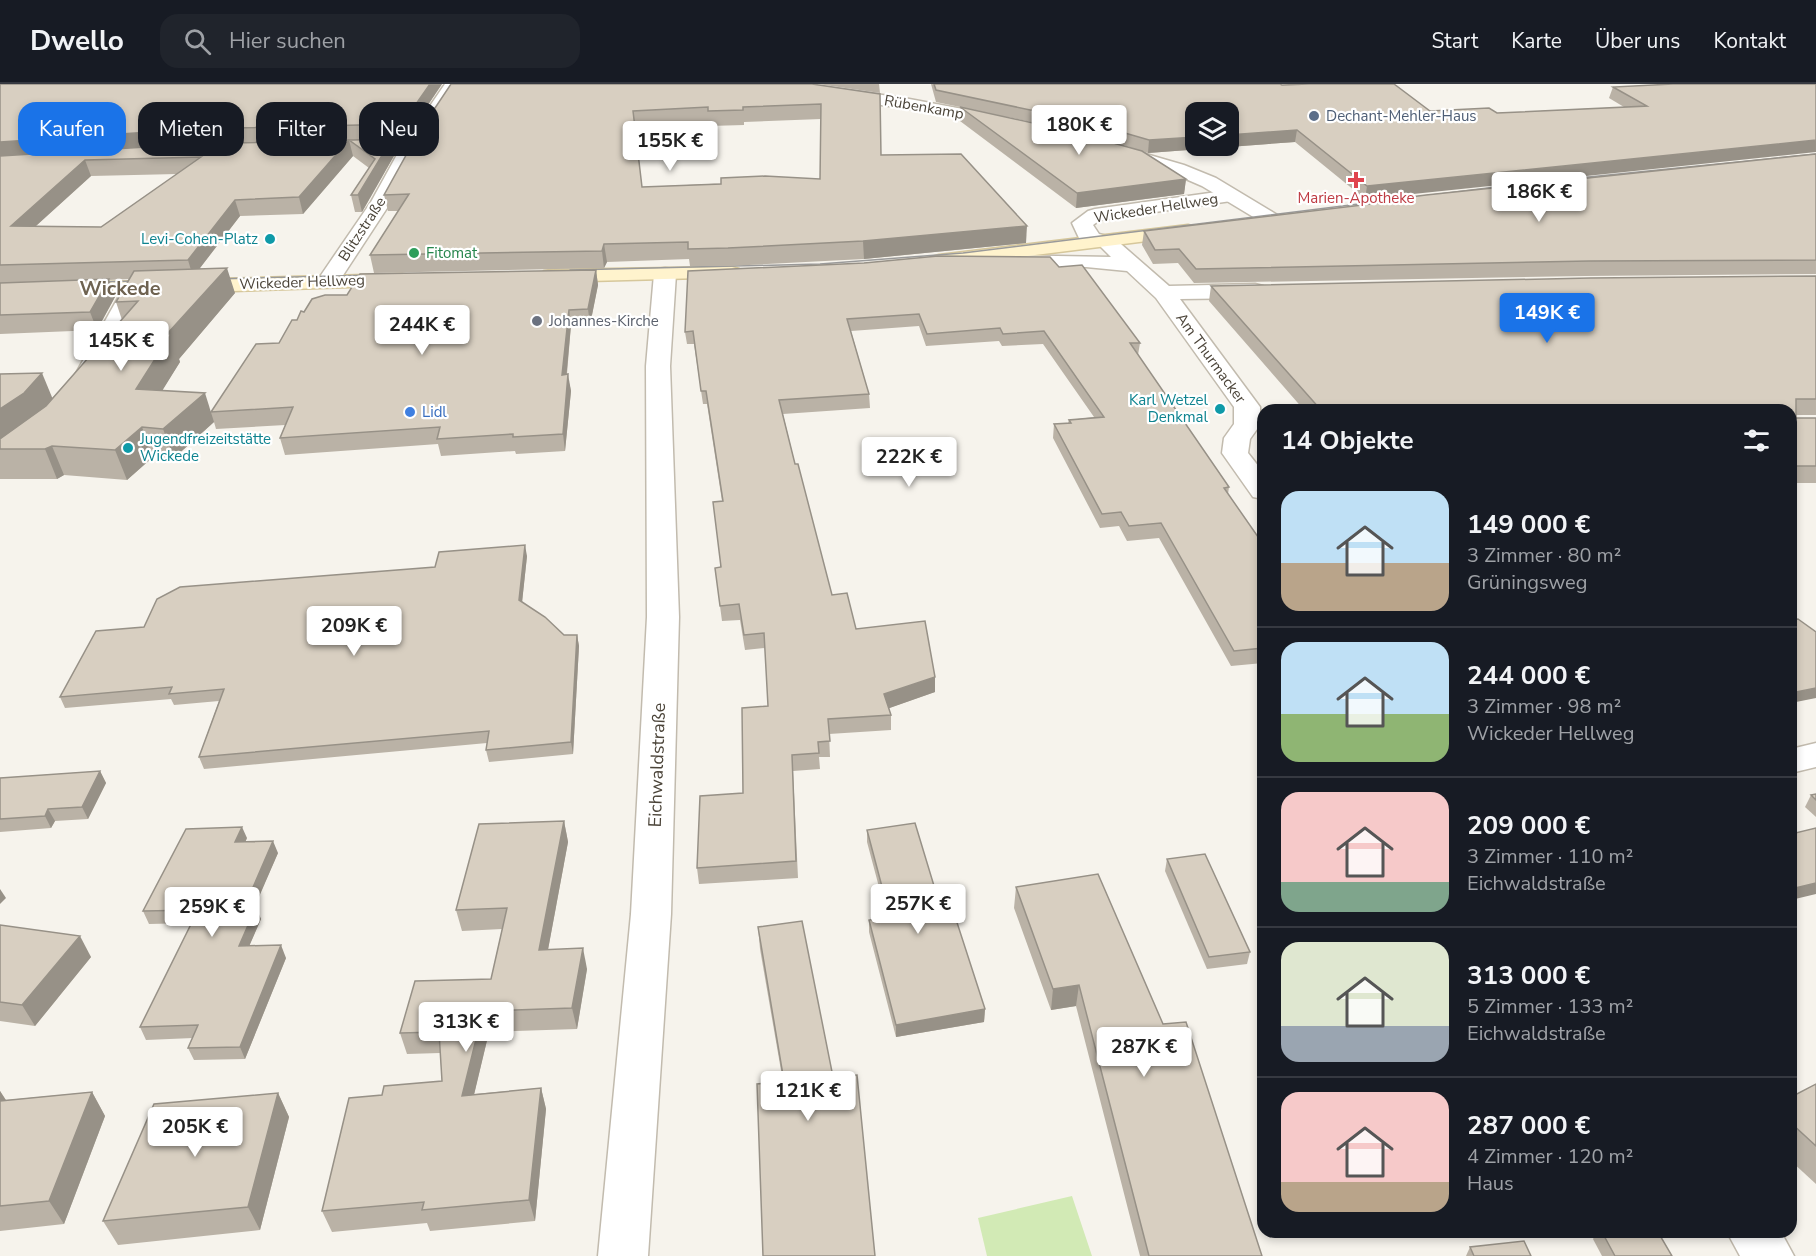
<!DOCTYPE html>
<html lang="de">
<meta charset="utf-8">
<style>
:root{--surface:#171b24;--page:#20242c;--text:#f1f3f6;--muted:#9ea1a6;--line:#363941;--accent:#1a73e8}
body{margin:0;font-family:"Nunito Sans",sans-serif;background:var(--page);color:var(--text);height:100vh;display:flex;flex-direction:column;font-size:22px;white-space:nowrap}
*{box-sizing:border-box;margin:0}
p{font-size:20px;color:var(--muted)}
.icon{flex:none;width:33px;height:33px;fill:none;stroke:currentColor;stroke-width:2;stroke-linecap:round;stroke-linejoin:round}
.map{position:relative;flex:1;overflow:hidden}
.details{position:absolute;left:1257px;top:320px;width:540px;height:834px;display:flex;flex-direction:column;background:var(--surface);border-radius:18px;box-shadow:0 3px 9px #0003}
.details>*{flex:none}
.top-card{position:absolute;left:18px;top:18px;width:570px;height:54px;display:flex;gap:12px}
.controls{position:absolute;left:1185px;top:18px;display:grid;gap:12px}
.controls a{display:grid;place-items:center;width:54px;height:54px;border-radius:12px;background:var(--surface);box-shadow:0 3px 9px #0003;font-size:30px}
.price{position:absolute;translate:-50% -51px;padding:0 14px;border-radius:6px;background:#fff;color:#222;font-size:20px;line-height:39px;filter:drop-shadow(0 2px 3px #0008)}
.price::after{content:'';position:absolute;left:50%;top:36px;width:18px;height:14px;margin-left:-9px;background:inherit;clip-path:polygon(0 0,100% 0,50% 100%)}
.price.active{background:var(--accent);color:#fff}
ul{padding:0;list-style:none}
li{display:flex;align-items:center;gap:18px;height:150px;padding:0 24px}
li+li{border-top:2px solid var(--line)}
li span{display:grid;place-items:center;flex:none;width:168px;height:120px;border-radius:18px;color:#555}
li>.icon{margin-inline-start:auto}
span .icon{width:72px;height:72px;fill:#fffc;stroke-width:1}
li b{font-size:26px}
h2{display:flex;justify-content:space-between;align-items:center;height:72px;padding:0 24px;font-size:26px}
.tag{padding:0 21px;border-radius:18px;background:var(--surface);box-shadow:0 3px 9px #0003;font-size:21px;line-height:54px}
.tag.active{background:var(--accent);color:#fff}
header{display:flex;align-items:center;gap:36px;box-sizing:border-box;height:84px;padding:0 30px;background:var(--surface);border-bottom:2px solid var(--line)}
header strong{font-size:28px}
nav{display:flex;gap:33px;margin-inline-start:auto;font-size:21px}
.search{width:420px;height:54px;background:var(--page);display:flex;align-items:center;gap:15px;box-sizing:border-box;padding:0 21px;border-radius:18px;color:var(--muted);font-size:22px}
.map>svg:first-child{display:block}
</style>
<header>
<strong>Dwello</strong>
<div class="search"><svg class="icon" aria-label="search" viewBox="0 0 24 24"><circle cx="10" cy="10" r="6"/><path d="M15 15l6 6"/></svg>Hier suchen</div>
<nav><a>Start</a><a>Karte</a><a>Über uns</a><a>Kontakt</a></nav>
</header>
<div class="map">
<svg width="1816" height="1172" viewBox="0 0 1816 1172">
<rect width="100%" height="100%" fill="#f6f3ec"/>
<path fill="#d2eab5" d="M1072,1112l20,60h-105l-9,-38z"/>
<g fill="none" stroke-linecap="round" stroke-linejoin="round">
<defs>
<g id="minor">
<path d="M445,0h16l-41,62 -29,56 -55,84 -8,1 -8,-1 -3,-5 54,-79 28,-51 -49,1 -6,-1 -3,-4 3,-4 6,-1 56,-1z"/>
<path d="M1231,106l7,2 2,4 -2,4 -138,20 -7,5 6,9 15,4 55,48 86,-2 8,2 3,5 -3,5 -8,2 -75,1 80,108v18l-10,14 -2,14 15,19v27l-10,-2 -31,-44 2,-15 10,-14v-17l-78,-109 -29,-27 -41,-4h-78l-7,-2 -3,-4 3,-4 7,-2 103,2 -11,-11 -21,-8 -7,-15 16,-12 7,-2z"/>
<path d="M665,184l8,1 3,5 -6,92 9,251 -8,297 -23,342h-50l33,-342 16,-297 -1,-251 8,-92 3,-5z"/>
<path d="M135,197l8,1 3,5 -47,88 -3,5 -9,2 -9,-2 -3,-5 49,-88 3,-5z"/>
<path d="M1816,659v24l-25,6v-24z"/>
<path d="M1727,1148h54l13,24h-54z"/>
</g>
<g id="tertiary">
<path d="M781,0h22l101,14 101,19 8,5 -8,5 -101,-19 -99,-13 -22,-8z"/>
<path d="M1122,63l62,18 32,13 63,38 3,4 -3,4h-14l-63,-38 -30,-13 -56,-17 -3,-4 3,-4z"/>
</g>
<g id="secondary">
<path d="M1188,141l7,2 3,4 -3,4 -256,32 -7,-2 -3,-4 3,-4 7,-2z"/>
<path d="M732,183l7,2 4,4 -4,4 -187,5 -8,-1 -3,-5 3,-5 8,-1z"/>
<path d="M402,190l8,1 3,5 -3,5 -410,14v-14z"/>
</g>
</defs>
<use href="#minor" stroke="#c2bbae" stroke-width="3"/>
<use href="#tertiary" stroke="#c2bbae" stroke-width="3"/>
<use href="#secondary" stroke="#d6c79b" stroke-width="3"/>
<use href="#minor" fill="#fff" fill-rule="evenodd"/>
<use href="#tertiary" fill="#fff" fill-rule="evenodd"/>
<use href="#secondary" fill="#fff3cd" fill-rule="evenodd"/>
<g stroke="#9a9a9a" stroke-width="1.5">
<path d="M570,186l250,-6 143,-11 557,-69 296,-30"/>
<path d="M213,195l162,-4"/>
<path d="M93,198l51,-1"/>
</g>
</g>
<g fill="#bab2a6" fill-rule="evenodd">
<path d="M0,0h442l-37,55h-13l3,15 -33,58h-7l-4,-17 18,-27 -16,-12 -50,58 -63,2 -40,52 35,25 -56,66 1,3 -18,28 49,22 68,-69 18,-23 7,-8 43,-17 249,-25 2,15 -8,40h-19l-4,49 4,17 -6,60 -49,3 -1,-3 -74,5 -3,-12 -153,11 -5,-17 5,-13 -69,4 -2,-7 -40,36 -21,-1 -26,23 -63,-5 -7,4h-57v-105l52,24 70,-78 -6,-18 13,-23 -20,1 6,17 -18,33 -97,4zM177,90l-76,53 -65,-1 55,-50z"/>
<path d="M451,0h361l69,71 145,88 -162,16 -135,7h-39l-1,-7 -82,3 -3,6 -230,5 -4,-18 28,-44h-10l-4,-16zM821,35l-1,60 -178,8 -7,-61 74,-4v4l35,-1v-3z"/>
<path d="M818,0h61l1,9z"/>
<path d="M931,0h349l2,1 148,26 67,2 127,-6 -15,-9 4,-11 203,-3 -451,115 -70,-57 -147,11 -6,-2 44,28 -2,15 -108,14 -116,-87v-14l-24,-5zM966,24l120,26 47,14z"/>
<path d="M1816,70v120l-231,2 -391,7 -16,-20 -25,1 -11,-19 2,-14 241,-29 1,-2z"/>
<path d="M1059,183l81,76 -2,12 91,132 -1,7 35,50v119l-32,3 -72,-128 -32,3 -8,-15 -19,2 -47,-90 1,-14 14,-1 1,-3 25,-3 -51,-73 -41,2 -3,-5 -73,5 -7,-20 -68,5 18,63 1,14 -87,6 12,50 37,131 24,34 79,63 -46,16 2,7v15l-62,4 1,23h-11l1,12 -27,2 5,107 -99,6 -2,-16 46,-75 25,-87 -3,-58 -20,2 -5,-30 -18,1 -7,-53 5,-1 2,-66 -15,-97h-4l-9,-60h-7l-2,-12z"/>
<path d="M1816,192v139h-20v3h20v65h-25v-73h-487l-95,-109 2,-15z"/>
<path d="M527,472l-5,46 42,33h13l2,11 -6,108 -84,8 -3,-12 1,-7 -283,26 -5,-12 20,-56 -45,4 -3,-6 -106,9 -5,-11 84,-70 291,-60z"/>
<path d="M100,687l6,12 -18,36 -33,2 -4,7 -51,4v-54z"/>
<path d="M1816,710v23l-11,-10 6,-12z"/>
<path d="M564,737l4,21 -20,108 39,19 -10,60 -88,3 -15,62 67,-6 5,21 -11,112 -105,10 -3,-8 -95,9 -10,-21 60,-116 60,-14 -2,-28 -33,1 -7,-21 91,-54 11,-50 -40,2 -6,-21z"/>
<path d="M867,746l74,79 44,100 -1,13 -88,15 -27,-105v-12l18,-3 -20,-75z"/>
<path d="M247,754l-2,4 33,11 -24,54 7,12 -12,27 37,12 -41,101 -51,1 -6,-12 5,-10 -47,2 -6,-13 52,-104 -43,1 -6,-13z"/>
<path d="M1167,775l83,93 -3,12 -40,5 -42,-98z"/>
<path d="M1016,803l246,369h-122l-64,-250 -25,4 -37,-102z"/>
<path d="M0,841l91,32 -56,69 -35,-5z"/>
<path d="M758,843l75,150 -50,5 -23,-133z"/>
<path d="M1816,1000v100l-25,-23v-64z"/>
<path d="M0,1007l6,9 86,-8 13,24 -41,108 -64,7z"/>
<path d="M278,1009l11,24 -29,113 -142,15 -15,-24z"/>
<path d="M1597,1148h61l14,24h-70l-9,-17z"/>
<path d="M1470,1163l61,9h-65z"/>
</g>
<g fill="#979187">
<path d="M430,0h12l-37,55 -3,-15z"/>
<path d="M195,45l5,16 -200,13v-16z"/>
<path d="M1297,46l-2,12 -147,11 1,-13 47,-3v9h32v-11z"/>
<path d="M392,55l3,15 -33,58 -4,-17z"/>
<path d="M349,56l4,16 -50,58 -4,-17z"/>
<path d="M1816,56v12l-451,47 2,-13z"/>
<path d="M85,76l6,16 -74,67 -6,-17z"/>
<path d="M1186,95l-2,15 -108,14 1,-15z"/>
<path d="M235,116l5,16 -47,61 -5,-17z"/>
<path d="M1027,142l-1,17 -162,16 -1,-18z"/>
<path d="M604,160l3,18 -3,6 -2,-17z"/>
<path d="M227,184l8,25 -56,66 1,3 -34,55 -10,-28 31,-55z"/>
<path d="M596,186l2,15 -8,40 -2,-16z"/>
<path d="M109,195l6,18 -18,33 -7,-18z"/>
<path d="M569,226l2,15 -6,66 -3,-16z"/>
<path d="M42,289l12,29 -54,45v-38z"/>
<path d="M568,290l3,17 -6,60 -2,-17z"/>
<path d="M205,309l9,29 -40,36 -11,-29z"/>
<path d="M142,343l11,30 -26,23 -12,-30z"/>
<path d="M52,362l12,29 -7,4 -12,-30z"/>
<path d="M525,461l2,11 -6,56 -2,-12z"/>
<path d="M577,551l2,11 -6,108 -2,-12z"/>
<path d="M935,593v15l-51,18v-16z"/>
<path d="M1816,604v10l-25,5v-10z"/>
<path d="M100,687l6,12 -18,36 -6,-12z"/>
<path d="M48,725l7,12 -4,7 -6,-12z"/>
<path d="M564,737l4,21 -24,129 -5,-21z"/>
<path d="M242,743l5,11 -7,16 -5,-12z"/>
<path d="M273,757l5,12 -29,67 -5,-12z"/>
<path d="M1816,799v11l-25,6v-11z"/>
<path d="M0,805l6,9 -6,6z"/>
<path d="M256,823l5,12 -17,39 -5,-12z"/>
<path d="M80,852l11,21 -56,69 -13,-21z"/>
<path d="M281,861l5,13 -41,101 -5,-12z"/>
<path d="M583,864l4,21 -10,60 -5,-21z"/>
<path d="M1079,901l-3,21 -25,4 2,-21z"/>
<path d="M985,925l-1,13 -88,15v-12z"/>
<path d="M483,927l6,21 -20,84 -7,-20z"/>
<path d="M541,1004l5,21 -11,112 -6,-21z"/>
<path d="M0,1007l12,19 -12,6z"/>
<path d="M92,1008l13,24 -41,108 -15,-23z"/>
<path d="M278,1009l11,24 -29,113 -12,-23z"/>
</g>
<g fill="#d8cfc1" stroke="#979187" stroke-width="1.5" fill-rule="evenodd">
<path d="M0,0h430l-28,40 -207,5 -195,13z"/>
<path d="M451,0h361l68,10 1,61 80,-1 66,72 -164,15 -135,7 -40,1v-7l-84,2 -2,7 -232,4 39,-61 -25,1 35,-63zM821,20l-1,75 -55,-3 -44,2v6l-79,3 -9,-76 75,-4v4l35,-1v-3z"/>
<path d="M934,0h346l2,1 27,-1h85l36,27 59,-3 8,5 150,-7 -34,-19 60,-3h143v56l-449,46 -70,-56 -69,5v-23h-32v25l-47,3 -62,-18 -151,-32z"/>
<path d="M960,23l114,25 68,19 44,28 -109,14z"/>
<path d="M392,55l-34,56h-7l24,-36 -26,-19 -50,57 -64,3 -47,60 -188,5v-109l195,-12zM201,73l-100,70 -90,-1 74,-66z"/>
<path d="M1816,70v106l-227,1 -393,8 -17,-20 -24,1 -11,-19 244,-29 -2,-2 40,-5z"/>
<path d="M938,172l112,1 9,10 23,-2 58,78h-10l99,144 -5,1 39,56v6h-1l1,1v97l-29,3 -73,-128 -32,3 -8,-14 -19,2 -48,-90 17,-1 -2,-3 35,-3 -60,-86 -41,3 -3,-6 -73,6 -8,-20 -72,5 22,75 -90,6 16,64h3l34,131 15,-2 9,36 69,-8 10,56 -51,17 7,21 -63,4 2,22 -12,1 1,11 -27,2 4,106 -99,7 3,-72 43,-3 -1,-85 26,-2 -4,-73 -20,2 -5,-31 -19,2 -5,-38 6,-1 -8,-65 10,-1 -17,-110h-5l-8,-60 -8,1 3,-61 176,-8z"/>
<path d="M227,184l-60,66h4l-35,55 69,4 -42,36 -21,-2 -27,23 -63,-4 -7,3h-45v-10l46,-33 92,-105 -22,1 18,-31z"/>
<path d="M596,186l-8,39 -19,1 -7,65 6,-1 -5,60 -50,3v-3l-76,5 3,-12 -160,11 13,-31 -82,5 45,-68 23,-1 13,-23h5l4,-9 3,1 8,-13 13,-4h22l13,-21z"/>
<path d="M1816,192v123h-20v19h20v48h-25v-56h-470l-110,-124 379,-8z"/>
<path d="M109,195l-19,33 -90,3v-32z"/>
<path d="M42,289l-18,20 -24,16v-35z"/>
<path d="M525,461l-6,55 26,17 19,18h13l-6,107 -85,8 3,-19 -290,26 25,-68 -55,5 3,-7 -112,10 36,-66 48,-4 13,-28 23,-12 255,-20 4,-15z"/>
<path d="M1798,535l18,13v56l-25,5v-73z"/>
<path d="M100,687l-18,36 -34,2 -3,7 -45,3v-41z"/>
<path d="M1816,710v6l-5,-5z"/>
<path d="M564,737l-25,129 44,-2 -11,60 -89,3 -21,85 79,-8 -12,112 -107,10 2,-8 -102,9 27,-113 33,-3 2,-9 58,-5 -3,-49 -39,1 15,-52 76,-2 16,-71 -51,2 23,-86z"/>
<path d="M915,739l26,86 11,-2 33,102 -89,16 -27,-105 21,-3 -23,-87z"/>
<path d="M242,743l-7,15 38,-1 -29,67 12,-1 -17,39 42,-1 -41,102 -52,1 10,-23 -58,2 58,-117 -55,1 43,-82z"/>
<path d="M1816,744v55l-25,6v-55z"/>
<path d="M1205,770l45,98 -41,5 -42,-98z"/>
<path d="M1098,790l65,150 23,-2 76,234h-113l-70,-271 -26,4 -37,-102z"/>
<path d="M802,837l31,156 24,-2 18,181h-112l-6,-172 27,-3 -26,-154z"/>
<path d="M0,841l80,11 -58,69 -22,-3z"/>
<path d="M1816,1000v62l-25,-23v-26z"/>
<path d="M92,1008l-43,109 -49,5v-105z"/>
<path d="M278,1009l-30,114 -145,14 51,-117z"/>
<path d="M1602,1148h56l14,24h-57z"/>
<path d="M1524,1157l7,15h-57l-4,-9z"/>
</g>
<circle fill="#5c6f8a" stroke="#fff" stroke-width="2" cx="1314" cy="32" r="6"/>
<path fill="#e0444e" stroke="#fff" stroke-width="2" d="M1353 87h6v6h6v6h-6v6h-6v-6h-6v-6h6z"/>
<g fill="#0f9aa8" stroke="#fff" stroke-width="2">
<circle cx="270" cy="155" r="6"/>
<circle cx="1220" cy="325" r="6"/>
<circle cx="128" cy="364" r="6"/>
</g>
<circle fill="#2e9e5b" stroke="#fff" stroke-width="2" cx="414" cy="169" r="6"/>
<circle fill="#6b7280" stroke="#fff" stroke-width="2" cx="537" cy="237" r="6"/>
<circle fill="#3f7fe0" stroke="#fff" stroke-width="2" cx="410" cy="328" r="6"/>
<g text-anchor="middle" stroke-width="4.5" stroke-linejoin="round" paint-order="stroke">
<g font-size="15" fill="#4b4439" stroke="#fff">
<text transform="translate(924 23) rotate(10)" y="5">Rübenkamp</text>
<text transform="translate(1156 124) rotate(-9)" y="5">Wickeder Hellweg</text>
<text transform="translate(362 145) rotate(-57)" y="5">Blitzstraße</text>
<text transform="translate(302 198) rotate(-2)" y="5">Wickeder Hellweg</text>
<text transform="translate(1211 274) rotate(54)" y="5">Am Thurmacker</text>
</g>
<g font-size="15" fill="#4e5e75" stroke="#fff" text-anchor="start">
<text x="1326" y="37">Dechant-Mehler-Haus</text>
</g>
<g font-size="15" fill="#be3a42" stroke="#fff">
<text x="1356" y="119">Marien-Apotheke</text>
</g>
<g font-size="15" fill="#0d838f" stroke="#fff" text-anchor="end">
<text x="258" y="160">Levi-Cohen-Platz</text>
<text x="1208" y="321">Karl Wetzel<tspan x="1208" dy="17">Denkmal</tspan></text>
<text x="140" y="360" text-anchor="start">Jugendfreizeitstätte<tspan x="140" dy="17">Wickede</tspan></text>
</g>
<g font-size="15" fill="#27864d" stroke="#fff" text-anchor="start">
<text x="426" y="174">Fitomat</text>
</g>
<g font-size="15" fill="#5b616d" stroke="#fff" text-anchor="start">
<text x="549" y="242">Johannes-Kirche</text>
</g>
<g font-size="15" fill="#366cbe" stroke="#fff" text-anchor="start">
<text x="422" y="333">Lidl</text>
</g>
<g font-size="18" fill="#4b4439" stroke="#fff">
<text transform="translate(657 681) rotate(-88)" y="6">Eichwaldstraße</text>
</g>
<g font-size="20" font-weight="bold" fill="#6e6250" stroke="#fff">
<text x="120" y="211">Wickede</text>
</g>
</g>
</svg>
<div class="controls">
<a><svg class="icon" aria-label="layers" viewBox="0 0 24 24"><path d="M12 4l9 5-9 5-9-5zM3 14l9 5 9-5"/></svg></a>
</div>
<b class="price" style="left:1079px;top:72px">180K €</b>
<b class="price" style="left:670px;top:88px">155K €</b>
<b class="price" style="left:1539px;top:139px">186K €</b>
<b class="price active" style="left:1547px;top:260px">149K €</b>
<b class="price" style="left:422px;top:272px">244K €</b>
<b class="price" style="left:121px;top:288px">145K €</b>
<b class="price" style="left:909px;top:404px">222K €</b>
<b class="price" style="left:354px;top:573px">209K €</b>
<b class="price" style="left:918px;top:851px">257K €</b>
<b class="price" style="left:212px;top:854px">259K €</b>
<b class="price" style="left:466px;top:969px">313K €</b>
<b class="price" style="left:1144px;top:994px">287K €</b>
<b class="price" style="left:808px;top:1038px">121K €</b>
<b class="price" style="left:195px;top:1074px">205K €</b>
<div class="top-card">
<a class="tag active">Kaufen</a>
<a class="tag">Mieten</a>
<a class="tag">Filter</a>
<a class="tag">Neu</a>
</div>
<section class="details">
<h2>14 Objekte<svg class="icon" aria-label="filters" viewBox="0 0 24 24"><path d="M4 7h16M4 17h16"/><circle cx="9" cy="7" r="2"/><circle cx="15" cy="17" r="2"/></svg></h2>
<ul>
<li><span style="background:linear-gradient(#bfe0f5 60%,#b9a48a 0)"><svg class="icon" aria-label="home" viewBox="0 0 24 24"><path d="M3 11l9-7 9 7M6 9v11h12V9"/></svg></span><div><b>149 000 €</b><p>3 Zimmer · 80 m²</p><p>Grüningsweg</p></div></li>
<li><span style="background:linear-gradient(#bfe0f5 60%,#8fb573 0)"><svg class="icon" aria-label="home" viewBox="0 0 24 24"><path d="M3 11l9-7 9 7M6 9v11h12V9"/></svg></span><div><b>244 000 €</b><p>3 Zimmer · 98 m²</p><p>Wickeder Hellweg</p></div></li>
<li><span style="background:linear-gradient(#f6c9c9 75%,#7fa58c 0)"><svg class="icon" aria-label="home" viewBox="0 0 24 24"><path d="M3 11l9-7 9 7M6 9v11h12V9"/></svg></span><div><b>209 000 €</b><p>3 Zimmer · 110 m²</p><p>Eichwaldstraße</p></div></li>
<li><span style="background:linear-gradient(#dfe7d0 70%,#9aa5b1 0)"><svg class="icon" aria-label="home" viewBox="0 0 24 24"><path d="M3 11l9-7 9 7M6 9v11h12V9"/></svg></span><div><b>313 000 €</b><p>5 Zimmer · 133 m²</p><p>Eichwaldstraße</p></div></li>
<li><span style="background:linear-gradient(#f6c9c9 75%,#b9a48a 0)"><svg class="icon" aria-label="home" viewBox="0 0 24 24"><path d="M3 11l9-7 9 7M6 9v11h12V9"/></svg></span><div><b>287 000 €</b><p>4 Zimmer · 120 m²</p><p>Haus</p></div></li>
</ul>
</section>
</div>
